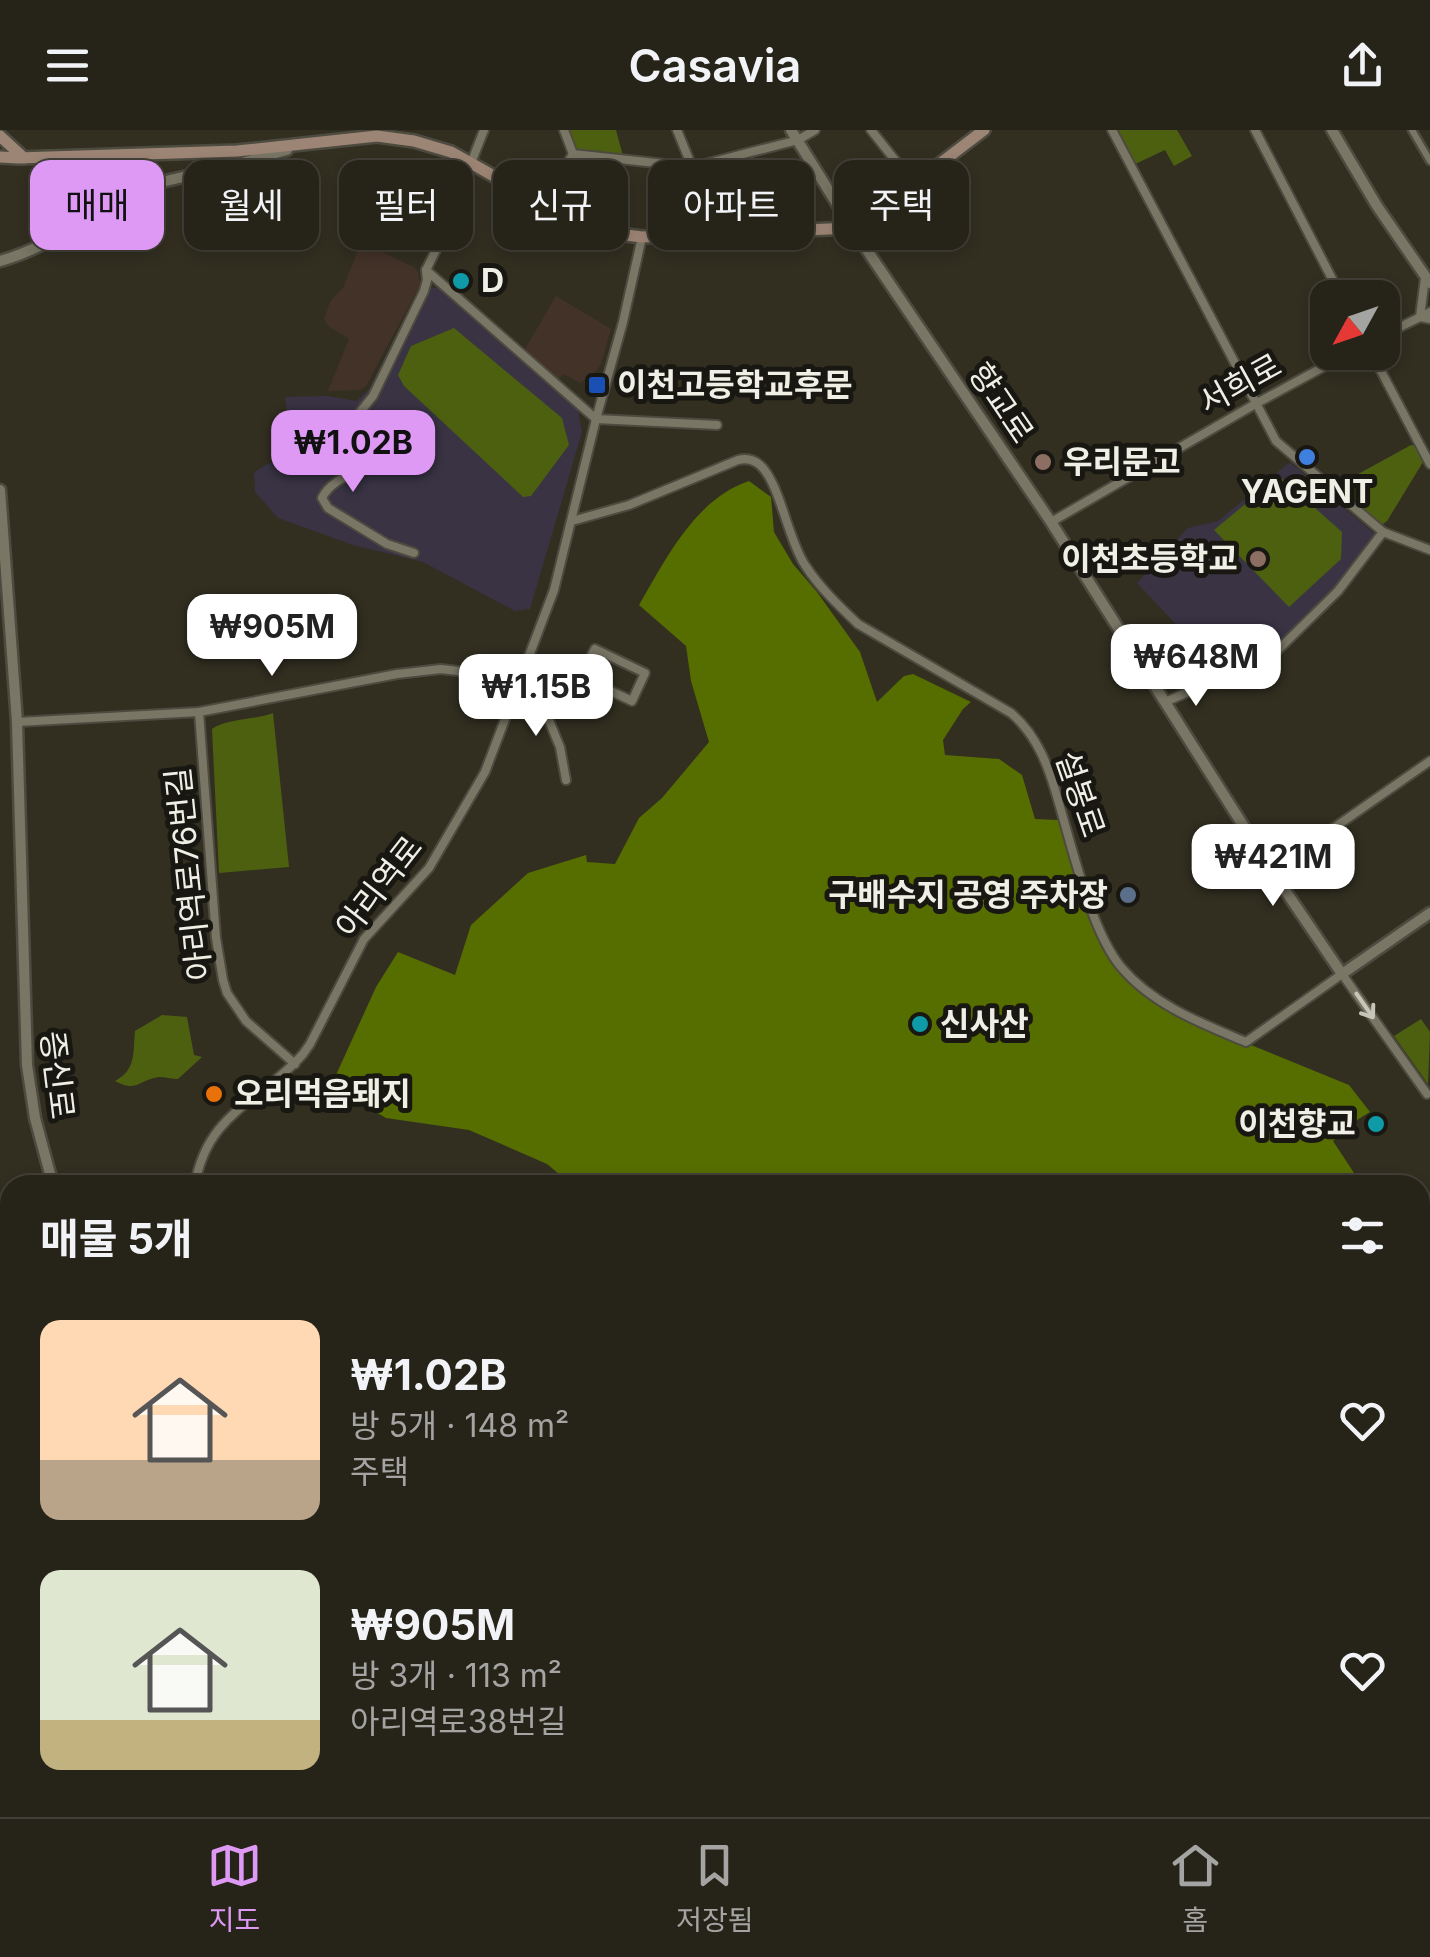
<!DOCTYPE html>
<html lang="ko">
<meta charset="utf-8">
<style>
:root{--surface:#262319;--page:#322f26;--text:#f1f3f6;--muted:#a4a4a2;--line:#424038;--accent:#dd99f4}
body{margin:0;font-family:Inter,"Noto Sans KR",sans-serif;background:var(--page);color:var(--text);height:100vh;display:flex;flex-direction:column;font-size:38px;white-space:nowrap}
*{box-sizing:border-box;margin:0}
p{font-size:32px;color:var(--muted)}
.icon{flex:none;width:55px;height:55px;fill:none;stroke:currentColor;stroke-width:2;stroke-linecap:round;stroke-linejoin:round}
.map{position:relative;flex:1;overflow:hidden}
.side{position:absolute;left:0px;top:1045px;width:1430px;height:642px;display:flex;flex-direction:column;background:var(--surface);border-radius:30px 30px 0 0;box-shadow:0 5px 15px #0003,0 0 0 2px var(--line)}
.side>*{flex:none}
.guide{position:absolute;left:30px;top:30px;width:1370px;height:90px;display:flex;gap:20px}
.needle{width:65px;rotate:230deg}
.controls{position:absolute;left:1310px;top:150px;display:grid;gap:20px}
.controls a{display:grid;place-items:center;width:90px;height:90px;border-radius:20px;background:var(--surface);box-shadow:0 5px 15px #0003,0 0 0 2px var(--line);font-size:50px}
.price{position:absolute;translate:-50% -85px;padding:0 22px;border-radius:20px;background:#fff;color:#222;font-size:32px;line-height:65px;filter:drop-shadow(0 2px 5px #0008)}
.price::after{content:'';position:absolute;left:50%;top:60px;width:30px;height:22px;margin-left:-15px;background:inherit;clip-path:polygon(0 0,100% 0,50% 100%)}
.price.active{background:var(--accent);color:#111}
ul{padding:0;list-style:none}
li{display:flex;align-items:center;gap:30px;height:250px;padding:0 40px}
li span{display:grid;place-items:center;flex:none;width:280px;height:200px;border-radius:20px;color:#555}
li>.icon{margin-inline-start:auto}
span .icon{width:120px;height:120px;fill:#fffc;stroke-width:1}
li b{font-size:42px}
h2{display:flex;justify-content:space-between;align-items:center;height:120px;padding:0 40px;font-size:42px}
.pill{padding:0 35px;border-radius:20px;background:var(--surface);box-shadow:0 5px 15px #0003,0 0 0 2px var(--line);font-size:35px;line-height:90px}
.pill.active{background:var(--accent);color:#111}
header{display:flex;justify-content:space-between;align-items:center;height:130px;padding:0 40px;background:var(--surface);font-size:45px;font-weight:600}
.tab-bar{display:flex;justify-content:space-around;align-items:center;height:140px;border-top:2px solid var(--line);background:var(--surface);font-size:28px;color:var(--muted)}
.tab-bar a{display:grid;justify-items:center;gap:5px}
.tab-bar .active{color:var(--accent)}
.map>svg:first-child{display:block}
</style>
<header><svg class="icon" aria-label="menu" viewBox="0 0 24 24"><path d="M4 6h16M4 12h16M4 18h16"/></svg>Casavia<svg class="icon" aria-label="share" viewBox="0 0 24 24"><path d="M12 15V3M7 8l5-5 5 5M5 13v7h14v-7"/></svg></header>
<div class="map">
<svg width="1430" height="1687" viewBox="0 0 1430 1687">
<rect width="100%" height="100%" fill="#322f21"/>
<g fill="#433228">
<path d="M361,112l53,25 4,5 2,13 -54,101 -6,4 -32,1 21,-52 -21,-13 -4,-7 7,-19 12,-12z"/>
<path d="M556,166l55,33 -10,35 -8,11 -13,8 -16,-9 -6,5 -33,-30z"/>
</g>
<g fill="#393344">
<path d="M421,157l17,1 18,11 122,111 4,22 -52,177 -15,2 -92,-49 -70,-17 -75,-27 -23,-26 -1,-18 2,-3 11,-7 21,-5 4,-19 -7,-43 42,-1 30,5 12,-12z"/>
<path d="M1290,332l86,73 -56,69 -61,57 -42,13 -14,-21 -66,-70 51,-55 30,-7z"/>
</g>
<g fill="#4d600f">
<path d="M567,0h49l7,26 -48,-4z"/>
<path d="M1115,0h62l15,26 -18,10 -9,-16 -32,15z"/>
<path d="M317,59l-3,42 -44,9 1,-49z"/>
<path d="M454,198l108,90 7,27 -38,51 -8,1 -119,-111 -6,-11 13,-29z"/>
<path d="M1411,315l5,1 6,9 1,7 -36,59 -4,3 -6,-2 -37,-28v-10z"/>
<path d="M1279,346l63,56 -1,27 -52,48 -75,-77z"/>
<path d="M273,583l16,154 -70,6 -7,-144c13,-10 43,-9 61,-16z"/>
<path d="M162,885l25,2 7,38 8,2 -24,22c-6,0 -13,-2 -19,-2 -21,3 -22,16 -44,4 21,-11 18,-28 20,-50z"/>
<path d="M1421,889l9,13 -2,52 -34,-48z"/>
</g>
<g fill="#566d00">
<path d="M749,351l22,16 3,35 19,32 24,28 43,60 17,50 27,-26 9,-2 58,28 -8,7 -20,31 2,15 54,4 23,16 13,44 23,1 54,125 20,34 60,42 157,64 21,27 -26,16 2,3 -13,10 23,35 -14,9h-770l-25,-21 -78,-34 -83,-12 -55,-32 45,-99 22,-35 57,23 16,-50 57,-52 58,-18 1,7 28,2 24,-46 23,-20 47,-56 -18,-61 -5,-35 -47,-41c27,-46 56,-106 110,-124z"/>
<path d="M1430,1060v627h-325l-10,-8 -8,-1h333v-552z"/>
<path d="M807,1678h199l5,9h-207z"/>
</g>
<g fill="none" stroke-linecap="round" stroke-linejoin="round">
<defs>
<path id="pedestrian" d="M1412,0l18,31"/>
<g id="minor">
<path d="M677,0l42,103"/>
<path d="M871,0l43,54"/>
<path d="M1112,0l164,311 107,91 47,18"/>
<path d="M1255,0l87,168"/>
<path d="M573,24l120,13 105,-27 17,-10"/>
<path d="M542,74l31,-50 -9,-24"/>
<path d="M426,140l170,149 121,6"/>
<path d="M1425,148l-5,39 10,2"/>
<path d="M1382,206l48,-24"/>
<path d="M1371,222l59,112"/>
<path d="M348,297l25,-31 51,-105 3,-11 -1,-10 14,-28 44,-112"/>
<path d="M407,298c-10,10 -19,22 -30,31 -17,14 -45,18 -55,39l6,10 59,36 27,9"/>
<path d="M572,391l57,-16 109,-45c8,-2 15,-1 22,5 20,18 28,75 45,100 14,22 34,41 53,59l153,89c27,23 38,55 47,87 14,47 33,131 63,167 32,38 80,56 125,75l96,-68 85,120"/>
<path d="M1051,392l206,-119 94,-51"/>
<path d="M595,519l50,24 -13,28 -52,-24z"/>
<path d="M1165,572l46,-20 47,-18 17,-11 63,-62 45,-59"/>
<path d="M199,582l17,226 7,42 4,13 19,28 49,43"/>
<path d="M17,592l182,-10 198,-38 44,-5 17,2 20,4 39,15 18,13 13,15 12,29 6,33"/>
<path d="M1272,741l158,-110"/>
<path d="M195,1055c12,-73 65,-82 108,-131l7,-10 54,-105 65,-71 56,-96 69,-182 42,-171 27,-97 19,-85"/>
<path d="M0,1229h10"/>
<path d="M0,1384l10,1"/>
<path d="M0,1643l10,3"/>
<path d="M53,1678l8,9"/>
<path d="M530,1678l15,9"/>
<path d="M741,1678l2,9"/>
<path d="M287,1687v-9"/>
<path d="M790,1687l5,-9"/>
</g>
<g id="tertiary">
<path d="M791,0l61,98 199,294 221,349 70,103 88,-61"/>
<path d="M1332,0l45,76 53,77"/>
<path d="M0,131c48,-13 87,-45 131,-67 31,-16 64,-18 97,-27 20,-5 40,-12 59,-17"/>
<path d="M0,360l17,232 10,343 8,53 18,67"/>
<path d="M103,1687l3,-9"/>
<path d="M1381,1687l35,-9"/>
</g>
<g id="secondary">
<path d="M0,6l24,22"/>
<path d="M0,27l18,1 219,-7 140,-15 37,5 37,11 130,73 29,8 32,4 210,-9 26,-17 106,-81"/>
</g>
</defs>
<use href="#pedestrian" stroke="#4d4b3f" stroke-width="11"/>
<use href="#minor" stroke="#4d4b3f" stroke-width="12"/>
<use href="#tertiary" stroke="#4d4b3f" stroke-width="15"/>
<use href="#secondary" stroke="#4d4b3f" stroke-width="16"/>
<use href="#pedestrian" stroke="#797665" stroke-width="6"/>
<use href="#minor" stroke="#797665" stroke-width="8"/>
<use href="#tertiary" stroke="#797665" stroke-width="10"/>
<use href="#secondary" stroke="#9d8575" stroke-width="11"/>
</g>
<defs><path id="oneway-shaft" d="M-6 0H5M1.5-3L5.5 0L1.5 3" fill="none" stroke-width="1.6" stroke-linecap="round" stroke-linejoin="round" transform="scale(2.5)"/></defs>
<use stroke="#c6c5b8" href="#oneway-shaft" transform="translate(1365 876) rotate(55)"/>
<g fill="#0f9aa8" stroke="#191711" stroke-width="4">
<circle cx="461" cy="151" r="10"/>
<circle cx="920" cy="894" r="10"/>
<circle cx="1376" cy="994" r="10"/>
</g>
<rect fill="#1a4fb4" stroke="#191711" stroke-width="4" x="587" y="245" width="20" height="20" rx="5"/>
<circle fill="#3f7fe0" stroke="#191711" stroke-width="4" cx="1307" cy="327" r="10"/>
<g fill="#8d6e63" stroke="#191711" stroke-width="4">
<circle cx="1043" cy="332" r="10"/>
<circle cx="1258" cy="429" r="10"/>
</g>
<circle fill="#5c6f8a" stroke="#191711" stroke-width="4" cx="1128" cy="765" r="10"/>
<circle fill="#e8710a" stroke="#191711" stroke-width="4" cx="214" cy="964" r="10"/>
<g text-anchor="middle" stroke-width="10" stroke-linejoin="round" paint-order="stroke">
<g font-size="32" font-weight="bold" fill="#f0efe5" stroke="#191711" text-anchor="start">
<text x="481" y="162">D</text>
<text x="617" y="266">이천고등학교후문</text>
<text x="1063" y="343">우리문고</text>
<text x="1307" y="373" text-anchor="middle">YAGENT</text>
<text x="1238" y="440" text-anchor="end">이천초등학교</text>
<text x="1108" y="776" text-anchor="end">구배수지 공영 주차장</text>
<text x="940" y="905">신사산</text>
<text x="234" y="975">오리먹음돼지</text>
<text x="1356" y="1005" text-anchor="end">이천향교</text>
</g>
<g font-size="32" fill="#f0efe5" stroke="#191711">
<text transform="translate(1240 254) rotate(-29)" y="11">서희로</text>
<text transform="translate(1001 273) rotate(56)" y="11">향교로</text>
<text transform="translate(1080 664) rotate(71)" y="11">설봉로</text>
<text transform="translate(189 744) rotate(-96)" y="11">아리역로76번길</text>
<text transform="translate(379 757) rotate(-52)" y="11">아리역로</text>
<text transform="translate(57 945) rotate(83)" y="11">증신로</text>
</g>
</g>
</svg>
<div class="controls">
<a><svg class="needle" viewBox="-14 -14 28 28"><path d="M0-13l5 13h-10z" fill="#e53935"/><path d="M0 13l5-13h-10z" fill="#a4a4a2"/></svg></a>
</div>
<b class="price active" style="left:353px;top:365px">₩1.02B</b>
<b class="price" style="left:272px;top:549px">₩905M</b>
<b class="price" style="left:1196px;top:579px">₩648M</b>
<b class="price" style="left:536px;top:609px">₩1.15B</b>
<b class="price" style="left:1273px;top:779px">₩421M</b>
<div class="guide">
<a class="pill active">매매</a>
<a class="pill">월세</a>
<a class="pill">필터</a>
<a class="pill">신규</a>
<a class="pill">아파트</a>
<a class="pill">주택</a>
</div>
<section class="side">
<h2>매물 5개<svg class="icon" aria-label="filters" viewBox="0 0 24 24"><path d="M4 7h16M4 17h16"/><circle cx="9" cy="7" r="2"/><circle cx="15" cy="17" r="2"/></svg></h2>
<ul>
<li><span style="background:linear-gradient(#ffd9b3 70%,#b9a48a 0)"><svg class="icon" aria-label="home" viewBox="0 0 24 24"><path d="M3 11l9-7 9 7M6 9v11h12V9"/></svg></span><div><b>₩1.02B</b><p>방 5개 · 148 m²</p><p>주택</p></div><svg class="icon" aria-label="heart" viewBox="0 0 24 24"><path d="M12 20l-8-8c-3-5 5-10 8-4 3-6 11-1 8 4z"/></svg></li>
<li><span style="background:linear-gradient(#dfe7d0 75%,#c2b280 0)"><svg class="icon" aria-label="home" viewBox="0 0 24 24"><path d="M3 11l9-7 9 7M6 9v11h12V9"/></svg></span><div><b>₩905M</b><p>방 3개 · 113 m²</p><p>아리역로38번길</p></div><svg class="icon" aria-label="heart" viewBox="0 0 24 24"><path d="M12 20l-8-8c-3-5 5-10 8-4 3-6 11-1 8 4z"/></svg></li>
</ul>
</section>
</div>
<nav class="tab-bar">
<a class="active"><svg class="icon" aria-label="map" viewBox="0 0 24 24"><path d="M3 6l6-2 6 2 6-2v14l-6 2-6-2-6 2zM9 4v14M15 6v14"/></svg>지도</a>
<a><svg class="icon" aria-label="saved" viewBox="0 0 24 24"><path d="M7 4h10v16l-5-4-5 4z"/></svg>저장됨</a>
<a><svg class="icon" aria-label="home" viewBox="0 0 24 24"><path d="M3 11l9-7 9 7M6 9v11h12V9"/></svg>홈</a>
</nav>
